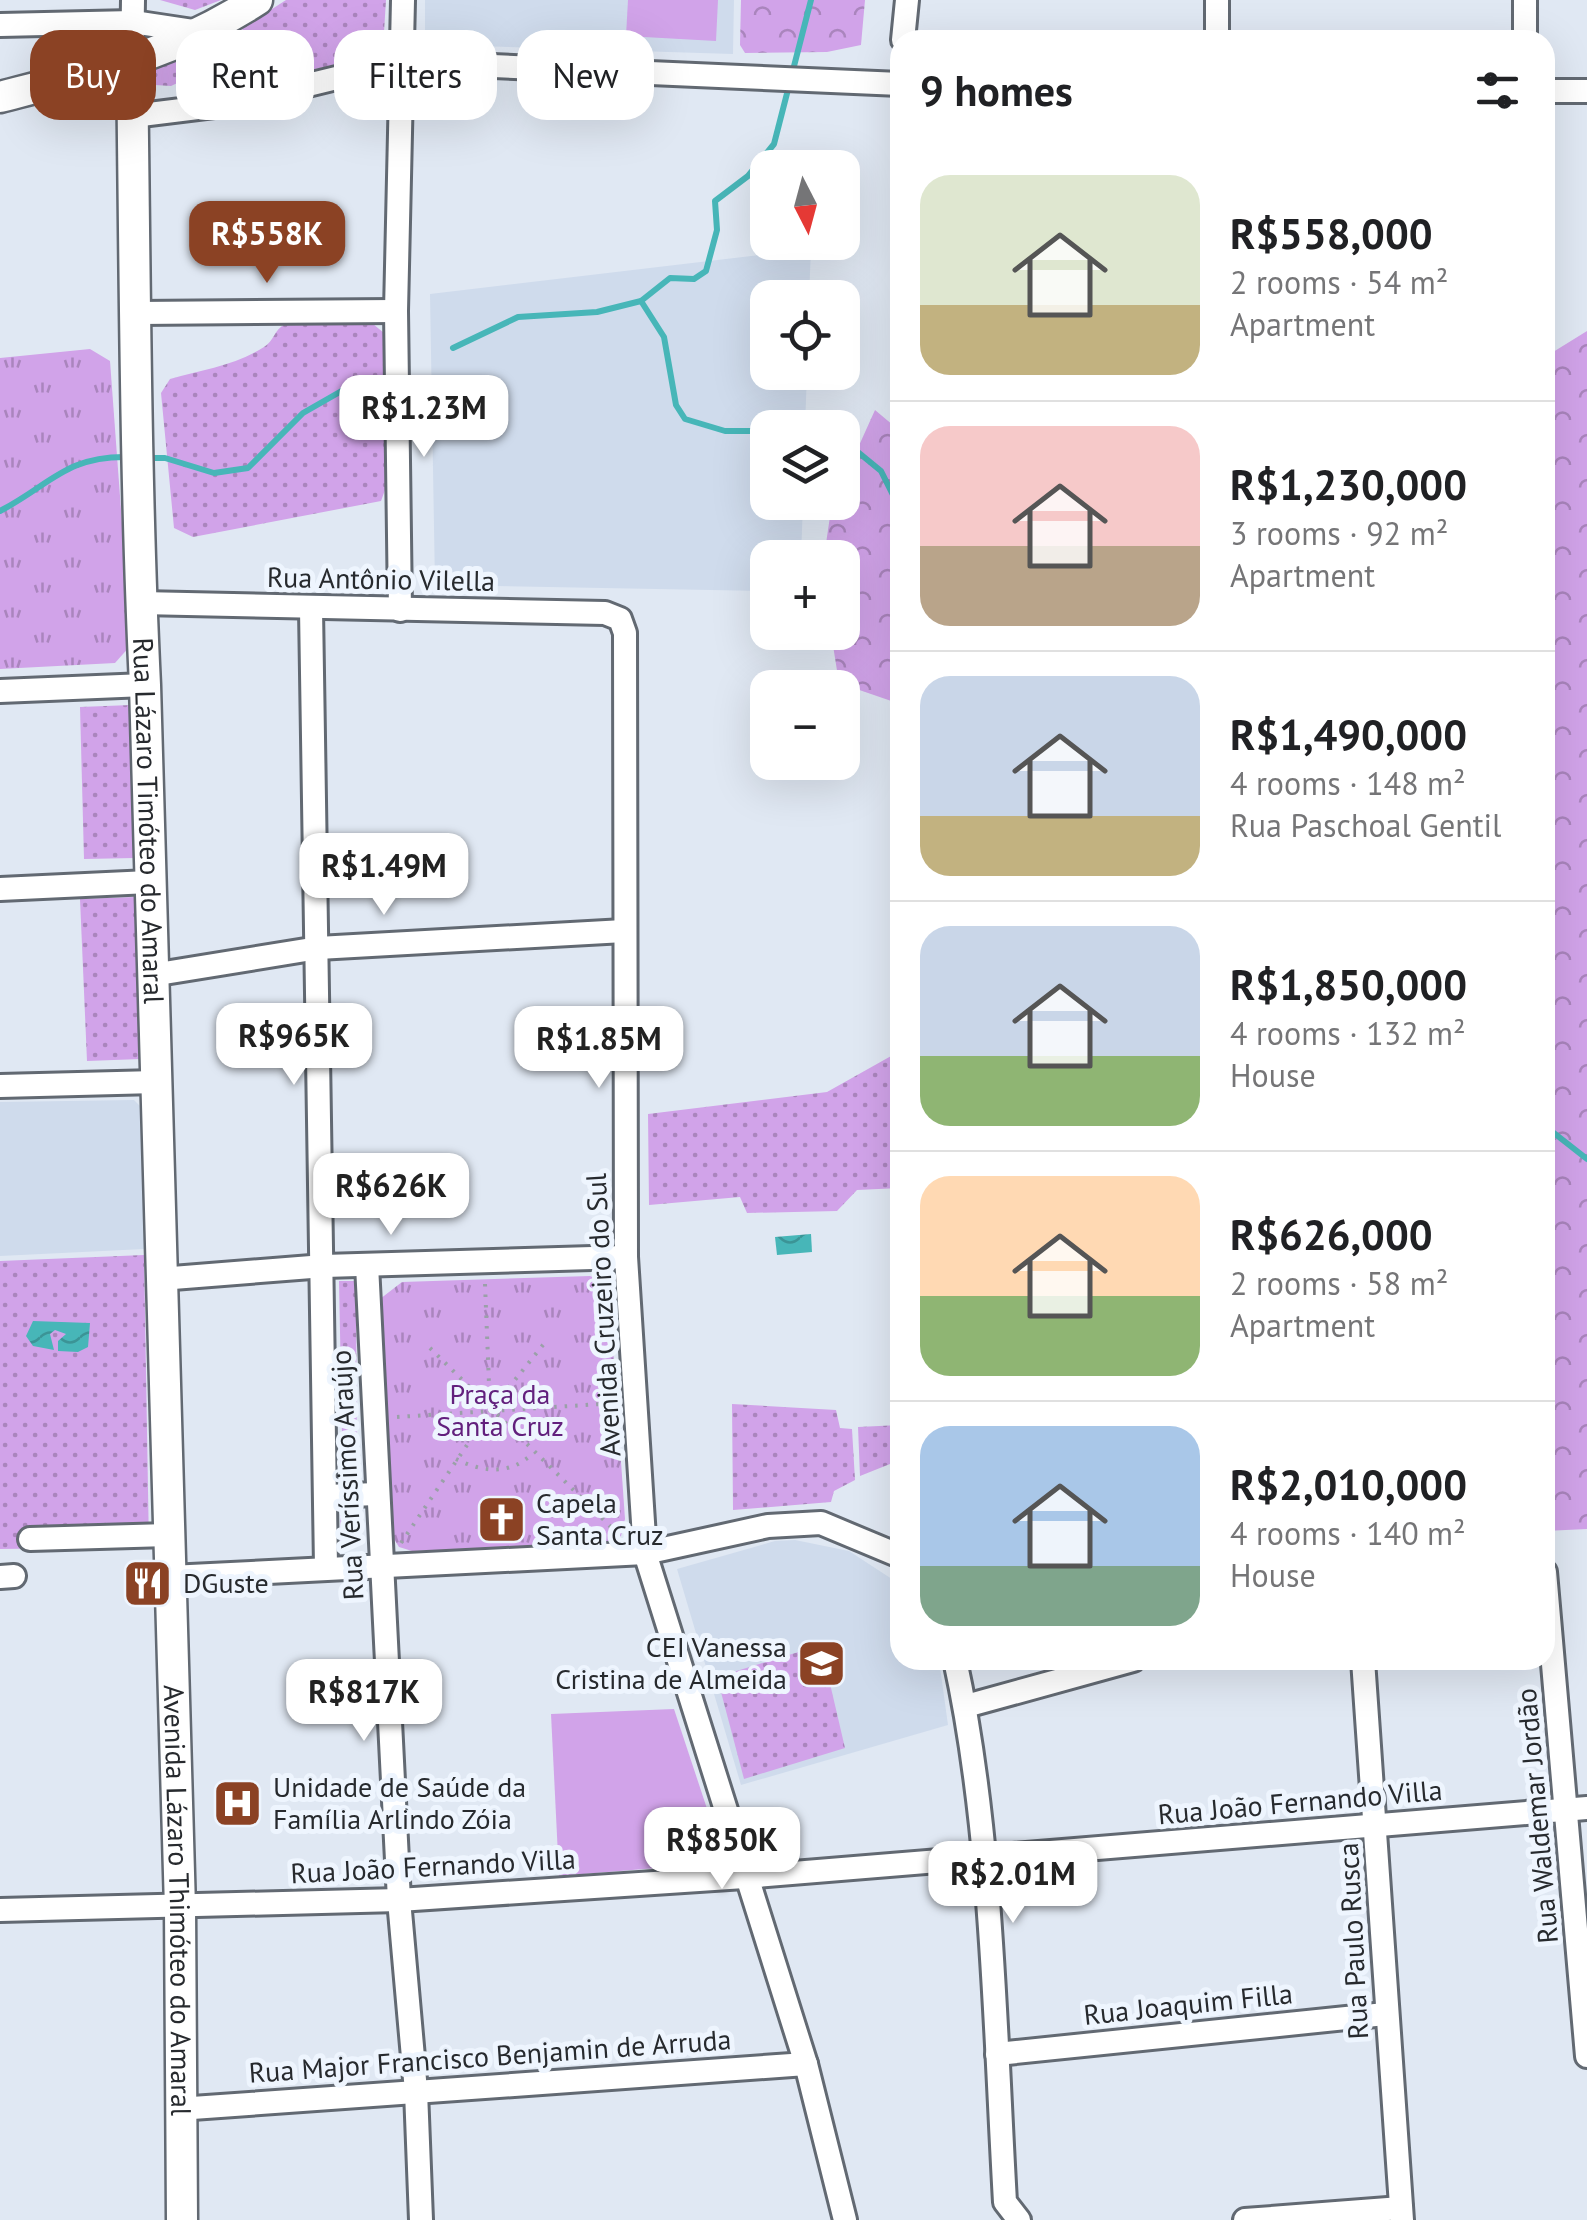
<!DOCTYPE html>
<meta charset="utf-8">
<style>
:root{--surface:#fff;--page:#f6f6f6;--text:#202124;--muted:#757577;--line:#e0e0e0;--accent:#8b4224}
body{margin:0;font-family:"PT Sans",sans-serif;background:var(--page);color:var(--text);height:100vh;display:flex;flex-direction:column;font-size:38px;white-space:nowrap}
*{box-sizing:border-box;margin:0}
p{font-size:32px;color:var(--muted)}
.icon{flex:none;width:55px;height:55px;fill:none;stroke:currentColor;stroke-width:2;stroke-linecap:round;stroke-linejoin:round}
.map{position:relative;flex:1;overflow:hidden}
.sheet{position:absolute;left:890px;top:30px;width:665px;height:1640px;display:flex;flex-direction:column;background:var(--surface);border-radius:30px;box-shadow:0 10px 40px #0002}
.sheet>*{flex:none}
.top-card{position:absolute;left:30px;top:30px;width:710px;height:90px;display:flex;gap:20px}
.needle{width:65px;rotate:174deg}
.fabs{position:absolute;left:750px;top:150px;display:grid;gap:20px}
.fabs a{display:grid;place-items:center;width:110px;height:110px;border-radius:20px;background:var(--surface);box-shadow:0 10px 40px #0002;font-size:50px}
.price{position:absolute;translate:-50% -85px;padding:0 22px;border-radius:20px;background:#fff;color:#222;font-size:32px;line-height:65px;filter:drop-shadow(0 2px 5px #0008)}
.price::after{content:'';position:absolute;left:50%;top:60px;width:30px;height:22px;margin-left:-15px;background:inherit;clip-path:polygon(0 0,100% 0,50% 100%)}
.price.selected{background:var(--accent);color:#fff}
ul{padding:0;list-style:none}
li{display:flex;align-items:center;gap:30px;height:250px;padding:0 30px}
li+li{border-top:2px solid var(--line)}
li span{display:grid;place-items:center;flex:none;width:280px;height:200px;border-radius:30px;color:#555}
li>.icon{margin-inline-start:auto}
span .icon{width:120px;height:120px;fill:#fffc;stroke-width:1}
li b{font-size:42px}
h2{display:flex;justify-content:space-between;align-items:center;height:120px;padding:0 30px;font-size:42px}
.chip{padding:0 35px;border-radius:30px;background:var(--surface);box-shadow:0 10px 40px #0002;font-size:35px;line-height:90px}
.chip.selected{background:var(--accent);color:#fff}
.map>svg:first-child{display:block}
</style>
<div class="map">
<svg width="1587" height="2220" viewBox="0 0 1587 2220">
<defs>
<pattern id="grass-dots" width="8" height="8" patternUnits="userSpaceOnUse" patternTransform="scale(2.5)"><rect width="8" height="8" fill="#d1a3e9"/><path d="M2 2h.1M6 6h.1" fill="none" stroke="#aa85bd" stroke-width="1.8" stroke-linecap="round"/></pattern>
<pattern id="forest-crowns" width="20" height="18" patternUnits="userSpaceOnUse" patternTransform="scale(2.5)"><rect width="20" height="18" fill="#d1a3e9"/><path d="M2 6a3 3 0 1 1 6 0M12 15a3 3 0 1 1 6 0" fill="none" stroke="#aa85bd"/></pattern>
<pattern id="park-tufts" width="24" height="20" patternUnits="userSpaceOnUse" patternTransform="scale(2.5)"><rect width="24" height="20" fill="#d1a3e9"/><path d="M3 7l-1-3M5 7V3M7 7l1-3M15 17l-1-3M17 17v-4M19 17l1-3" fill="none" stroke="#aa85bd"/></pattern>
<pattern id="water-waves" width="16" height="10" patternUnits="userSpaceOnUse" patternTransform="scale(2.5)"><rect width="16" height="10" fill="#47b6b8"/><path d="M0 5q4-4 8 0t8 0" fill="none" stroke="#3b9496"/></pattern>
</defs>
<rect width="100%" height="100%" fill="#e0e8f3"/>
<g fill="#cfdbec">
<path d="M425,0h309l-1,54 -291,-9 -17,-7z"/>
<path d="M811,249l-2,48 -41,1v74l39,1 -2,54 -37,1v74l35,1 -2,54 -33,1 -1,33 -332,-6 -5,-291z"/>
<path d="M134,1100l9,9 1,140 -144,7v-154z"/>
<path d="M795,1540l54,11 49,32 2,77h39l9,65 -207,60 -64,-216 98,-28z"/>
</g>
<g fill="url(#grass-dots)">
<path d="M160,0h61l-26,10z"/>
<path d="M286,0h100l-2,32c-26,36 -93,48 -133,32l-12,-24 4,-12z"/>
<path d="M176,57l9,5 1,17 -15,7 -16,-1 -6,-15z"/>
<path d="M285,324h88l11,9 1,157 -4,11 -188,36 -19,-9 -13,-135 9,-14c32,-9 66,-14 94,-32 10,-6 10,-17 21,-23z"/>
<path d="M131,705l4,153 -51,1 -4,-152z"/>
<path d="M135,897l6,162 -54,2 -7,-162z"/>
<path d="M900,1051v137l-43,2 -20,21 -90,2 -7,-16 -91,8 -1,-91 179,-22z"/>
<path d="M144,1255l5,292 -149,2v-288z"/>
<path d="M339,1281h17l1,198 -2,5 -12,1z"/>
<path d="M732,1404l104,6 4,18 12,1 3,51 -21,11 -3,11 -98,8z"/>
<path d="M900,1425v35l-40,16 -2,-49z"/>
<path d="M354,1504l2,43h-15l-1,-42z"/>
<path d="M821,1645l24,103 -101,31 -27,-102z"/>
</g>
<g fill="url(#forest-crowns)">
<path d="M741,0h124l-4,45 -34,7 -82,1 -5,-8z"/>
<path d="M1587,331v1198l-42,2v-1054l4,-15 -4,-105z"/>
<path d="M875,410l25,21v273l-61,-21 -8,-50 11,-1v-74l-18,-1 8,-54 10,-1 1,-21z"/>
</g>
<g fill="url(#park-tufts)">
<path d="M90,349l20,12 21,284 -16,18 -115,6v-311z"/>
<path d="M590,1276l12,5 7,9 16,229 -4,17 -16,9 -193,6 -13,-4 -7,-11 -12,-237 22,-17z"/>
</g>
<g fill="#d1a3e9">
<path d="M628,0h90l-2,41 -90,-5z"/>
<path d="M674,1709l48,145 -5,9 -158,13 -8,-162z"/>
</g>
<g fill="url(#water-waves)">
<path d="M811,1234l1,18 -35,3 -2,-18z"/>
<path d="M33,1321l57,2 -2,24 -10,5 -20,-1v-10l8,-7 -11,-4 -5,4 4,16 -21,-4 -7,-10z"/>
</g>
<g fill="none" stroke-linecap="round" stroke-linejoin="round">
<g stroke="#47b6b8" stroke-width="6">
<path d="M641,301l23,36 12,68 9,14 40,12h43"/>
<path d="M453,348l65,-31 79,-5 44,-11 29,-23 24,1 12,-8 11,-41 -2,-29 33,-25 26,-32 37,-144"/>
<path d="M842,439l39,32 19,38"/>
<path d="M145,458h20l49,15 34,-5 55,-55 56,-32"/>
<path d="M0,511c50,-26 66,-55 127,-54"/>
<path d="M1545,1126l42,33"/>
</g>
<defs>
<g id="minor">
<path d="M1525,0v40"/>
<path d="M0,25l133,-3 73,11 24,71"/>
<path d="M903,40l4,-40"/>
<path d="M1217,40v-40"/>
<path d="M132,63l1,-63"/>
<path d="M1545,91h42"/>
<path d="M133,116l97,-12 172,-42 498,22"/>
<path d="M138,313l258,-2"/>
<path d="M141,603l464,10 15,6 5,14 1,624 19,296 161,511 39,156"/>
<path d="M311,609l15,958"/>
<path d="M400,610l-4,-299 7,-311"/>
<path d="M0,691l145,-6"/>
<path d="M0,889l149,-7"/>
<path d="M152,975l166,-27 306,-17"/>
<path d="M0,1086l156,-4"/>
<path d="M367,1265l32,635 17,191 5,129"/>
<path d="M160,1279l164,-13 302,-9"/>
<path d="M327,1496l49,-2"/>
<path d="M30,1539l138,-4"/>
<path d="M1545,1572l42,484"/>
<path d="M0,1577l14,-1"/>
<path d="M170,1577l475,-24 123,-27 53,-3 79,33"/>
<path d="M955,1660c37,168 40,368 50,542l14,18"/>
<path d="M1363,1660l39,560"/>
<path d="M966,1706l167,-46"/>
<path d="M0,1910l399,-10 345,-23 843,-69"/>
<path d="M997,2054l388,-40"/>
<path d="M178,2109l628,-45"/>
<path d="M1245,2220l156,-12"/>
</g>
<g id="major">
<path id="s1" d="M132,63c3,208 3,415 13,622l35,1223 2,312"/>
<path d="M0,97c97,-25 172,-42 257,-97"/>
</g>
</defs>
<use href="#minor" stroke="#626972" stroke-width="28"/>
<use href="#major" stroke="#626972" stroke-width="35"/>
<g stroke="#9aa0a8" stroke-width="4" stroke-dasharray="2.5 8" stroke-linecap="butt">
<path d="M485,1284l5,125"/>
<path d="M430,1348l187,185"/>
<path d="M397,1417l220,-14"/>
<path d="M456,1459c26,13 54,17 77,-6"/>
<path d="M401,1543l89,-132 57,-71"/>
</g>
<use href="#minor" stroke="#fff" stroke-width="22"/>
<use href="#major" stroke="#fff" stroke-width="30"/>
</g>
<defs>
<symbol id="church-square" viewBox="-11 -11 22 22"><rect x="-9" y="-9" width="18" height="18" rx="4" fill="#8b4224" stroke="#eef5fe"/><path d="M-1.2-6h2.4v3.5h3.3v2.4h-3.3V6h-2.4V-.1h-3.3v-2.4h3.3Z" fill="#fff"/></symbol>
<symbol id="restaurant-square" viewBox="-11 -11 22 22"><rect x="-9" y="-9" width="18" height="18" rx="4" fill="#8b4224" stroke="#eef5fe"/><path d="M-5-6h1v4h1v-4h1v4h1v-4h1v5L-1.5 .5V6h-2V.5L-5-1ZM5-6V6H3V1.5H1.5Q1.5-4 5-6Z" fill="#fff"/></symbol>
<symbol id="school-square" viewBox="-11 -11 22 22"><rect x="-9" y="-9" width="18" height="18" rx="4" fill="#8b4224" stroke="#eef5fe"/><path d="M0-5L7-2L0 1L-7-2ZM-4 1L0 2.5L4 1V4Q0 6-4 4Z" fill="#fff"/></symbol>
<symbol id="hospital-square" viewBox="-11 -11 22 22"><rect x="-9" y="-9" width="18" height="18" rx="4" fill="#8b4224" stroke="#eef5fe"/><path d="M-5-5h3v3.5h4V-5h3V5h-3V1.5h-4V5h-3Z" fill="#fff"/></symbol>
</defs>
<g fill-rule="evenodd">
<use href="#church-square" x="474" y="1492" width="55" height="55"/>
<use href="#restaurant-square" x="120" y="1556" width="55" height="55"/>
<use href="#school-square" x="794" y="1636" width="55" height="55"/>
<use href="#hospital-square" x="210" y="1776" width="55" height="55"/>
</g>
<g text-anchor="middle" stroke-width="10" stroke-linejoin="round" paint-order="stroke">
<g font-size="28" fill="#272a2e" stroke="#eef5fe">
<text transform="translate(381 579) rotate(1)" y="10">Rua Antônio Vilella</text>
<text dy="10" stroke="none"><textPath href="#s1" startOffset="758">Rua Lázaro Timóteo do Amaral</textPath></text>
<text transform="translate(603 1315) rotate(-93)" y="10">Avenida Cruzeiro do Sul</text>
<text transform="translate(347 1475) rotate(-93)" y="10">Rua Veríssimo Araújo</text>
<text transform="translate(1300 1802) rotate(-5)" y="10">Rua João Fernando Villa</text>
<text transform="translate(1537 1816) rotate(-95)" y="10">Rua Waldemar Jordão</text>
<text transform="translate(433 1866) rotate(-3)" y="10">Rua João Fernando Villa</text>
<text dy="10" stroke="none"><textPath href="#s1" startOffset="1838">Avenida Lázaro Thimóteo do Amaral</textPath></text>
<text transform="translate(1353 1941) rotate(-93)" y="10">Rua Paulo Rusca</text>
<text transform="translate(1188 2004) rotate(-6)" y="10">Rua Joaquim Filla</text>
<text transform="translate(490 2056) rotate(-4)" y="10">Rua Major Francisco Benjamin de Arruda</text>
</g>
<g font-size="28" fill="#62207d" stroke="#eef5fe">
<text x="500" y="1404">Praça da<tspan x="500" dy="32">Santa Cruz</tspan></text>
</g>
<g font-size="28" fill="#272a2e" stroke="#eef5fe" text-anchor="start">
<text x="536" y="1513">Capela<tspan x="536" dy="32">Santa Cruz</tspan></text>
<text x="183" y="1593">DGuste</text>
<text x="787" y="1657" text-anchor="end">CEI Vanessa<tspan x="787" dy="32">Cristina de Almeida</tspan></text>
<text x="273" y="1797">Unidade de Saúde da<tspan x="273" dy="32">Família Arlindo Zóia</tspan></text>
</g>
</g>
</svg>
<div class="fabs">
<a><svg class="needle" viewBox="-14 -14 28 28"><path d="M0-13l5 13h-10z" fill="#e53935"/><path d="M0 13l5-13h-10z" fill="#757577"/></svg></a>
<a><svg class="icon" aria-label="locate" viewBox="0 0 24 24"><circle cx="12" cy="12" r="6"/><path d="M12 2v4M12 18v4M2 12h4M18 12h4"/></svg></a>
<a><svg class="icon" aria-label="layers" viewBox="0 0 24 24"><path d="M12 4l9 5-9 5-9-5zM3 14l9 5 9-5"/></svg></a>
<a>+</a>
<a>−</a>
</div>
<b class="price selected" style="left:267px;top:286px">R$558K</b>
<b class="price" style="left:424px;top:460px">R$1.23M</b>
<b class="price" style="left:384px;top:918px">R$1.49M</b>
<b class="price" style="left:294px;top:1088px">R$965K</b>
<b class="price" style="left:599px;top:1091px">R$1.85M</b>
<b class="price" style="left:391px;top:1238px">R$626K</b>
<b class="price" style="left:364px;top:1744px">R$817K</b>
<b class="price" style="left:722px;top:1892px">R$850K</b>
<b class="price" style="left:1013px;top:1926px">R$2.01M</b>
<div class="top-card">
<a class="chip selected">Buy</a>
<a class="chip">Rent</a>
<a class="chip">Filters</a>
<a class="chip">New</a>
</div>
<section class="sheet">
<h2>9 homes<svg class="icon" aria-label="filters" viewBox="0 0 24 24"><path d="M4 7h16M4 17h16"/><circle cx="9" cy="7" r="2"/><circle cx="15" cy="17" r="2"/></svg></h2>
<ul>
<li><span style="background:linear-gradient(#dfe7d0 65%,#c2b280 0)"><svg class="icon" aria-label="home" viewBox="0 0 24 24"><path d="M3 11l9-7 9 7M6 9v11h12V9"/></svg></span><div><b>R$558,000</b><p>2 rooms · 54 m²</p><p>Apartment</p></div></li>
<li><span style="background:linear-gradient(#f6c9c9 60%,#b9a48a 0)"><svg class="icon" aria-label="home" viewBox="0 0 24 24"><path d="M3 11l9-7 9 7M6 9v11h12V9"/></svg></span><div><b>R$1,230,000</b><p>3 rooms · 92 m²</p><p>Apartment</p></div></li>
<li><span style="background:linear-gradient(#c9d6e8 70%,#c2b280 0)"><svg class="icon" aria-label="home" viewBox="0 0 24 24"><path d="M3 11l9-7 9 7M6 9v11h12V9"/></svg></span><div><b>R$1,490,000</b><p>4 rooms · 148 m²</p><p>Rua Paschoal Gentil</p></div></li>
<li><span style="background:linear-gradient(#c9d6e8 65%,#8fb573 0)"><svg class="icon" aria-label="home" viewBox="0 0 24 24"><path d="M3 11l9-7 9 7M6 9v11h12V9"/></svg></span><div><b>R$1,850,000</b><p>4 rooms · 132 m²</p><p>House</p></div></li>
<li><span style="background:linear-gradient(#ffd9b3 60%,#8fb573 0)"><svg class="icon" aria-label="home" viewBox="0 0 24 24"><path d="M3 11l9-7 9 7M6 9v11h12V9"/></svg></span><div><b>R$626,000</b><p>2 rooms · 58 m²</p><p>Apartment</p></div></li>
<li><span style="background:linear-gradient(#a9c7e8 70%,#7fa58c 0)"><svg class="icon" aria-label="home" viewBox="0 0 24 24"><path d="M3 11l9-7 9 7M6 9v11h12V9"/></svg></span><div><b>R$2,010,000</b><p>4 rooms · 140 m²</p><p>House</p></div></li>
</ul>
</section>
</div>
